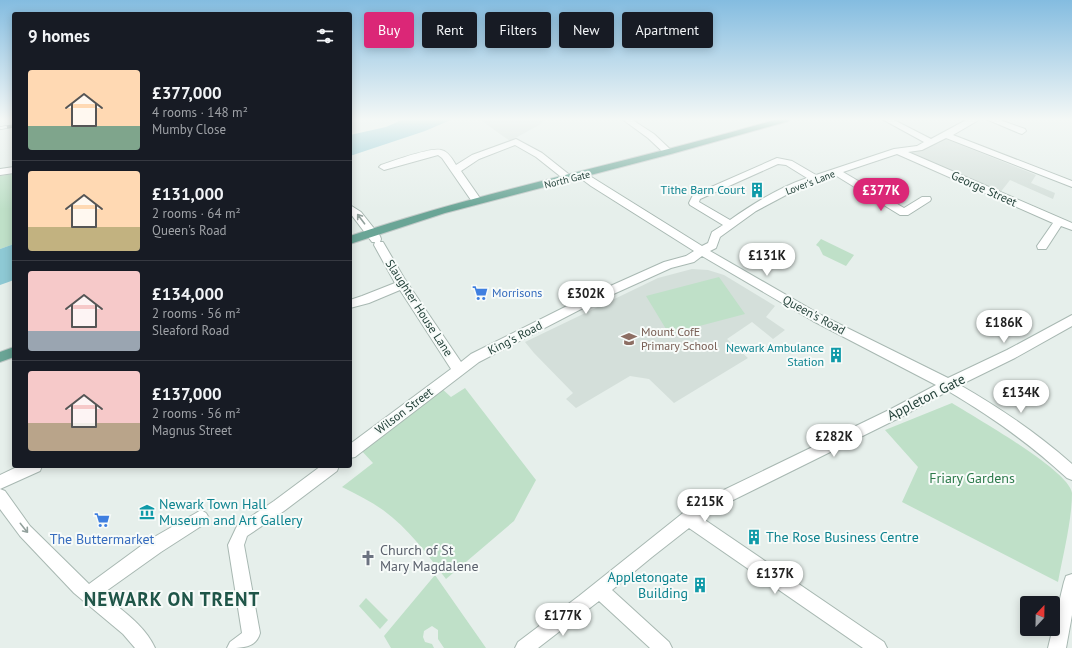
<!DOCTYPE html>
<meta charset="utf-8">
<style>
:root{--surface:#171b24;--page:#20242c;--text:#f1f3f6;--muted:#9ea1a6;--line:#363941;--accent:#db2777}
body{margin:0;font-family:"PT Sans",sans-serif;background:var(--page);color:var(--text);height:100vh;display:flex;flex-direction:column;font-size:15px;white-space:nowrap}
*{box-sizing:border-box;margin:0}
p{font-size:13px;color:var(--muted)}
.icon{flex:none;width:22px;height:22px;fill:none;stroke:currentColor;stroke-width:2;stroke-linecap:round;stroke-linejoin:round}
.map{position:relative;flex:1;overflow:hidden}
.details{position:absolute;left:12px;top:12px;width:340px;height:456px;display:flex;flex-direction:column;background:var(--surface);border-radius:4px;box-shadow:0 2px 10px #0003}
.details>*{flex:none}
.top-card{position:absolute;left:364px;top:12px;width:380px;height:36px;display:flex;gap:8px}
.needle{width:26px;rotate:22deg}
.buttons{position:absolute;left:1020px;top:596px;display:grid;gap:8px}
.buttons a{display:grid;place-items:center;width:40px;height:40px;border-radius:4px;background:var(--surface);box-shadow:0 2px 10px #0003;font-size:20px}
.price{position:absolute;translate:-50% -34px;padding:0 9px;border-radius:14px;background:#fff;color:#222;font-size:13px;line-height:26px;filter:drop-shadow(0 1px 2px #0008)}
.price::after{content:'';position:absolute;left:50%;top:24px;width:12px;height:9px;margin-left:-6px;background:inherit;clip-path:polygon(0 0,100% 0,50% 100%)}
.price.on{background:var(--accent);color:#fff}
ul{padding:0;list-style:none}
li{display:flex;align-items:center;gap:12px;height:100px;padding:0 16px}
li+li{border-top:1px solid var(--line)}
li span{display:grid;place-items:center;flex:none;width:112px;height:80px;border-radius:4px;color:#555}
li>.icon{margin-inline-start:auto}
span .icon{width:48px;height:48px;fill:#fffc;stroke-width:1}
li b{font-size:17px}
h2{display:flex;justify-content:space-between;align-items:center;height:48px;padding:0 16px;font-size:17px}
.pill{padding:0 14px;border-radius:4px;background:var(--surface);box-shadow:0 2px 10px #0003;font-size:14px;line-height:36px}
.pill.on{background:var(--accent);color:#fff}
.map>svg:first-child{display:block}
</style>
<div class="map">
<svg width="1072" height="648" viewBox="0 0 1072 648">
<rect width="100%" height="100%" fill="#e6efeb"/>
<g fill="#d4dfda">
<path d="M479,119h67l-7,6 -29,16z"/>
<path d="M943,138l93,37 -5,8 24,10 -2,6 -43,-19 -11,14 -89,-41z"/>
<path d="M692,269l16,1 16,5 51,31 -9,11 19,13 -12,9 -21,-17 -25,17 21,19 -74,45 -25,-24 -19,-3 -54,32 -10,-9 7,-6 -39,-40 -9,-11 133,-64z"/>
</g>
<g fill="#bfe0c8">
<path d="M14,174v70l-14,5v-73z"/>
<path d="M821,239l33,16 -8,11 -23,-11 -4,-8 -3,-2z"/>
<path d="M719,277l26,37 -76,20 -23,-38z"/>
<path d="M440,387l11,10 14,-9 71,92 -22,41 -68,58c-18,-24 -38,-51 -63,-69 -13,-9 -27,-16 -41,-23l31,-24 -13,-14z"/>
<path d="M952,403c22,14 117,67 120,90 0,27 -9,62 -14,89l-156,-80 16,-35 -33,-37z"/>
<path d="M435,575l51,73h-42l-6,-9v-9l-6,-4 -8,5 -1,6 2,5 7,2 2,4h-43l-7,-12z"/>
<path d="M366,598l22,22 -8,9 -21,-23z"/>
</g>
<g fill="#8ec9d4">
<path d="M404,119h49l-28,12 -75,25v-21l36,-8z"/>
<path d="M14,244v36l-14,5v-36z"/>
</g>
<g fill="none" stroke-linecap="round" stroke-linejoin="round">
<defs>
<g id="minor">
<path d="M622,119h9l23,15 19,18 -2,2h-6l-17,-16z"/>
<path d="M882,119h10l39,20 37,-20h10l-1,2 -24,14 119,46v6l-126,-49 -24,12 -14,2 164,71v7l-11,-4 -15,23h-8l-1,-3 16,-23 -156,-69 -54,18 61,36 18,-11h8l1,2 -1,2 -22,14h-8l-65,-40 -32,11 -47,25 -36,26 -4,11 -6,3 111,64 127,63 59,-28 65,-35v11l-57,32 -55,27c40,23 77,48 112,79v16l-5,-2c-38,-35 -75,-61 -119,-87l-47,26 -190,94 -9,7 182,124 3,6h-24l-174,-120 -37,29 -40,33 57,52 3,6h-22l-51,-47 -61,47h-23l3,-6 61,-46 104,-83 18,-12 190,-92 45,-24 -123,-64 -111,-65 -8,6 -23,6 -84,38 -108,56 -124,95 -5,1v-14l101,-75 -51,-79 -31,13 -19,5v-8l12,-4 33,-13 -21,-38 1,-3h-3l-22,-29v-8l11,7 19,24 1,3 -1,3h3l21,36 57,84 10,-8 108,-54 85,-38 22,-6 8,-5 -103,-65 -12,-9 -2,-2 2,-2h6l117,73 6,-3 4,-11 11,-7 -33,-20 -1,-2 4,-8 84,-37 15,3 24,14 78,-26 23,-3 7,-4zM778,164l8,1 21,13c-27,9 -53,25 -77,42l-31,-18 1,-3z"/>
<path d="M986,119h11l28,10 1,2 -4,3 -3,-1z"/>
<path d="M516,139l26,14 29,23 2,2 -2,2h-6l-29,-23 -21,-12 -36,14 -18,12 21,30 -5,3 -4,-1 -31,-45 -4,-3 -54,15 -5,-3 2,-2c12,-4 50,-18 60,-15 7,1 12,10 15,15l16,-10z"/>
<path d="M14,167v6l-14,2v-6z"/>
<path d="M19,466h23l-2,5 -40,18 5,2 25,35 59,58 60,-44 47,-27 5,-3 5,3 3,5 -3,5 -45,29 -59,42c18,15 43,31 53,54h-20l-12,-14 -49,-41 -54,-57 -20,-27v-34z"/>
<path d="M321,466h18l-2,5 -53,40 -37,25 -3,9 16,88c-4,15 -17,15 -33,15l3,-6 12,-9 -14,-88 9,-19 37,-25z"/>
<path d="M1072,574v41l-6,33h-18l16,-66 2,-6z"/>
</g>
<g id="major">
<path d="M778,119h12l-1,2 -118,33 -226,59 -95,31v-8c140,-47 286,-75 428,-117z"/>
<path d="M14,347v10l-14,5v-10z"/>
</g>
</defs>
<use href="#minor" stroke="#a8b8b2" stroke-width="2"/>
<use href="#major" stroke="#c2cac8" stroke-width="2"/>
<use href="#minor" fill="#fff" fill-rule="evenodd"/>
<use href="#major" fill="#6aa596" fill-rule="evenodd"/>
<defs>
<path id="rail" d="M0,128l14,-2"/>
</defs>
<use href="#rail" stroke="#5f7d75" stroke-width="3.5"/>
<use href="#rail" stroke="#f7fbf9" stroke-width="2.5" stroke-dasharray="7" stroke-linecap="butt"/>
</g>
<defs><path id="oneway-shaft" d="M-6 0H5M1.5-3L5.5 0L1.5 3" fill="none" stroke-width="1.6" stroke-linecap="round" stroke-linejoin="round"/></defs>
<g stroke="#92a09c">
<use href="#oneway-shaft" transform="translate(361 219) rotate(-127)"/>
<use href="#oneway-shaft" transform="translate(24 528) rotate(51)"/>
</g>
<linearGradient id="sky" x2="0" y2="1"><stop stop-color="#84bce0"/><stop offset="0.57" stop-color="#f4f8f6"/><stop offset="1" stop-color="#f4f8f6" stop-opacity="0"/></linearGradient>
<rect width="1072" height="209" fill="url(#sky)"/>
<defs>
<symbol id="building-bare" viewBox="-9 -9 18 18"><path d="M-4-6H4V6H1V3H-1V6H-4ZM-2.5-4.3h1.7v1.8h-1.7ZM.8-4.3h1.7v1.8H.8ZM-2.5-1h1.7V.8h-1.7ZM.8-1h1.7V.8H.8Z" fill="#0f9aa8" stroke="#f7fbf9" stroke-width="2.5" paint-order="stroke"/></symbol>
<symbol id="supermarket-bare" viewBox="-9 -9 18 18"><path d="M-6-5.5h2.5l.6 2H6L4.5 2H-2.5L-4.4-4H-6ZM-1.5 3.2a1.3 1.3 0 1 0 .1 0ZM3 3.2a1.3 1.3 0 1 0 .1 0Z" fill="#3f7fe0" stroke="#f7fbf9" stroke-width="2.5" paint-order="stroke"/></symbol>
<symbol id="school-bare" viewBox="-9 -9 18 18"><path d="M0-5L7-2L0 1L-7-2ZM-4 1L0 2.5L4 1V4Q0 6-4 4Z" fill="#8d6e63" stroke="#f7fbf9" stroke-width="2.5" paint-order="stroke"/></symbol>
<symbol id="museum-bare" viewBox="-9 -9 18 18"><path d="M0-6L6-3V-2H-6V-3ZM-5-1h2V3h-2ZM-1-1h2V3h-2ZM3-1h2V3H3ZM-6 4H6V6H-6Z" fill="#0f9aa8" stroke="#f7fbf9" stroke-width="2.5" paint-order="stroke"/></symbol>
<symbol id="church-bare" viewBox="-9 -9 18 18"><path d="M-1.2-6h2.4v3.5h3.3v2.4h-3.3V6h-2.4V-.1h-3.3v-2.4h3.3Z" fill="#6b7280" stroke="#f7fbf9" stroke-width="2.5" paint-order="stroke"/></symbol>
</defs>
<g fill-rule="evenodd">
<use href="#building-bare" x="746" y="179" width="22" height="22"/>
<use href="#supermarket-bare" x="469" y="282" width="22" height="22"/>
<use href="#school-bare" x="618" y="328" width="22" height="22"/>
<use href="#building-bare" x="825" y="344" width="22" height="22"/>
<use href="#museum-bare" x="136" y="501" width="22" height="22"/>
<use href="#supermarket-bare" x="91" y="509" width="22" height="22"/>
<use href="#building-bare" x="743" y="526" width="22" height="22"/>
<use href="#church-bare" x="357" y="547" width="22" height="22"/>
<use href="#building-bare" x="689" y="574" width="22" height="22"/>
</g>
<g text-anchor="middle" stroke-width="4" stroke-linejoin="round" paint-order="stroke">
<g font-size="10" fill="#24423a" stroke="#f7fbf9">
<text transform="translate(567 179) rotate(-14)" y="4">North Gate</text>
<text transform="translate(810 182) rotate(-21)" y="4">Lover's Lane</text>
</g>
<g font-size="12" fill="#24423a" stroke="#f7fbf9">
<text transform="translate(984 189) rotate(24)" y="4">George Street</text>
<text transform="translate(419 308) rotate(57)" y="4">Slaughter House Lane</text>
<text transform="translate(814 315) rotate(28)" y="4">Queen's Road</text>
<text transform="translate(515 338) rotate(-27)" y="4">King's Road</text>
<text transform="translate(404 411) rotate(-37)" y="4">Wilson Street</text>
</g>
<g font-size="12" fill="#0d838f" stroke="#f7fbf9" text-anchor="end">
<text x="745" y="194">Tithe Barn Court</text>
<text x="824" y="352">Newark Ambulance<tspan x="824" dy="14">Station</tspan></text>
</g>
<g font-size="12" fill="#366cbe" stroke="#f7fbf9" text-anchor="start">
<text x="492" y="297">Morrisons</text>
</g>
<g font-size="12" fill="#785e54" stroke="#f7fbf9" text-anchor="start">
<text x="641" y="336">Mount CofE<tspan x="641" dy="14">Primary School</tspan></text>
</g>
<g font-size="14" fill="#24423a" stroke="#f7fbf9">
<text transform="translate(926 397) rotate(-27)" y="5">Appleton Gate</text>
</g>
<g font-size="14" fill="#2d7a4b" stroke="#f7fbf9">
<text x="972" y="483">Friary Gardens</text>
</g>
<g font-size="14" fill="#0d838f" stroke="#f7fbf9" text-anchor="start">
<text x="159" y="509">Newark Town Hall<tspan x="159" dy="16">Museum and Art Gallery</tspan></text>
<text x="766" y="542">The Rose Business Centre</text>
<text x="688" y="582" text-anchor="end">Appletongate<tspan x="688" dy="16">Building</tspan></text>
</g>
<g font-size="14" fill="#366cbe" stroke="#f7fbf9">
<text x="102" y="544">The Buttermarket</text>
</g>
<g font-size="14" fill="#5b616d" stroke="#f7fbf9" text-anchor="start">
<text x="380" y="555">Church of St<tspan x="380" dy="16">Mary Magdalene</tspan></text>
</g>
<g font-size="19" font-weight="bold" letter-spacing="1" fill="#1f5548" stroke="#f7fbf9">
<text x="172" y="606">NEWARK ON TRENT</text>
</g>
</g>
</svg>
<div class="buttons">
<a><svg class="needle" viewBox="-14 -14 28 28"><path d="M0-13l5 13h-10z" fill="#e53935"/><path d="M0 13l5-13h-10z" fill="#9ea1a6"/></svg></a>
</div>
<b class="price on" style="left:881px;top:212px">£377K</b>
<b class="price" style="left:767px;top:277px">£131K</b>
<b class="price" style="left:586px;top:315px">£302K</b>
<b class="price" style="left:1004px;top:344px">£186K</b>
<b class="price" style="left:1021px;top:414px">£134K</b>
<b class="price" style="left:834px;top:458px">£282K</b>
<b class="price" style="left:705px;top:523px">£215K</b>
<b class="price" style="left:775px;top:595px">£137K</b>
<b class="price" style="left:563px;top:637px">£177K</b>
<div class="top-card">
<a class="pill on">Buy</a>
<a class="pill">Rent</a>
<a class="pill">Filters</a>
<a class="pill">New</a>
<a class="pill">Apartment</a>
</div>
<section class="details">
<h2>9 homes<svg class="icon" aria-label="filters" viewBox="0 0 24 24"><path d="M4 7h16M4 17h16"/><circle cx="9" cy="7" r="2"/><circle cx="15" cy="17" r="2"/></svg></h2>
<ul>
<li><span style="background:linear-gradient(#ffd9b3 70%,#7fa58c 0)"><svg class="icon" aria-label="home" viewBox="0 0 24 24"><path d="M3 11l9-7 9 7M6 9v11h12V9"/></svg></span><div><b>£377,000</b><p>4 rooms · 148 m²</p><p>Mumby Close</p></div></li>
<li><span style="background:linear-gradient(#ffd9b3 70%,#c2b280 0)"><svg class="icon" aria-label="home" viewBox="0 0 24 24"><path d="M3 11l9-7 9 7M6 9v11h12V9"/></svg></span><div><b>£131,000</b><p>2 rooms · 64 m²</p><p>Queen's Road</p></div></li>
<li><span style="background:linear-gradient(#f6c9c9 75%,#9aa5b1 0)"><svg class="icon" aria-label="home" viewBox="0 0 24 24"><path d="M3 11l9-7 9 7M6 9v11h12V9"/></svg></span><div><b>£134,000</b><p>2 rooms · 56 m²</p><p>Sleaford Road</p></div></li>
<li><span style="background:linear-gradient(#f6c9c9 65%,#b9a48a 0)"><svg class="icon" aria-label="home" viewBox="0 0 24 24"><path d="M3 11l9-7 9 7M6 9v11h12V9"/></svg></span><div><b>£137,000</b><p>2 rooms · 56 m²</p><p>Magnus Street</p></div></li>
</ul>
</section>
</div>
